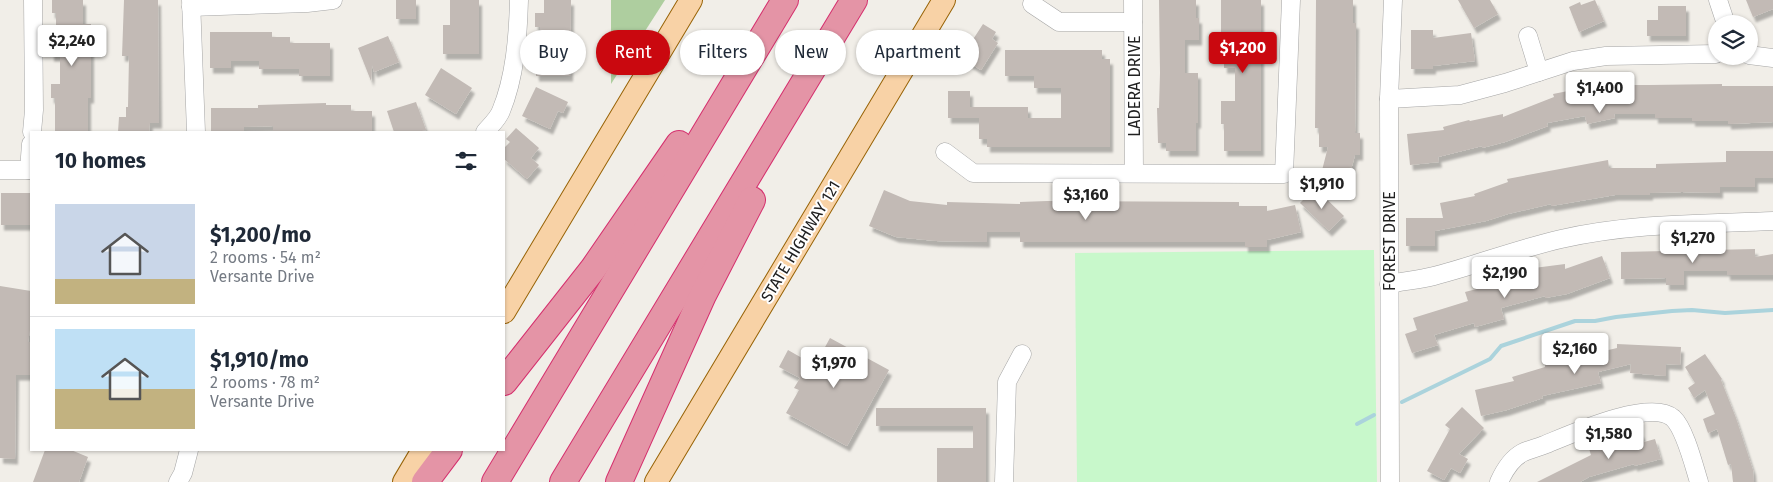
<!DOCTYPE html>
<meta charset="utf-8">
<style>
:root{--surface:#fff;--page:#f2f2f3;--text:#1f2937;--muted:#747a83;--line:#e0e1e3;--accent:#ca080f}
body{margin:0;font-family:"Fira Sans",sans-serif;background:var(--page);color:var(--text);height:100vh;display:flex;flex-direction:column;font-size:19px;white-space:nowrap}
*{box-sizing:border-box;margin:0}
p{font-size:16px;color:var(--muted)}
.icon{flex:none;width:28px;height:28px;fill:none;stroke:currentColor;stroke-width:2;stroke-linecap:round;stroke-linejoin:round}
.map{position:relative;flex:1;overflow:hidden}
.details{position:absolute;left:30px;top:131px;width:475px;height:320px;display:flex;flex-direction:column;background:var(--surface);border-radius:0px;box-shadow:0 1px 4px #0004}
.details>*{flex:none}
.guide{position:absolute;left:520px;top:30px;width:475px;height:45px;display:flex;gap:10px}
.tools{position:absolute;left:1708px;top:15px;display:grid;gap:10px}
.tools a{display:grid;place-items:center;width:50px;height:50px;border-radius:50%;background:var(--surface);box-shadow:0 1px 4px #0004;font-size:25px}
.price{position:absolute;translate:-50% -42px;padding:0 11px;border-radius:5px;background:#fff;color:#222;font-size:16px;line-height:32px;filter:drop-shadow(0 1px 2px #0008)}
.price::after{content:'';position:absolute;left:50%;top:30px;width:15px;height:11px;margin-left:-8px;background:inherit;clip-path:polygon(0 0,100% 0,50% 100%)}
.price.current{background:var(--accent);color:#fff}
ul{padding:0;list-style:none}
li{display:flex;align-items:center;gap:15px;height:125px;padding:0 25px}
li+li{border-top:1px solid var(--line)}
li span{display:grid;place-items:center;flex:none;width:140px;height:100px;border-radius:0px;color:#555}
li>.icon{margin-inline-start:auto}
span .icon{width:60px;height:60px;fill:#fffc;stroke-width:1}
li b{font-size:21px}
h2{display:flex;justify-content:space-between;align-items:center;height:60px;padding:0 25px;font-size:21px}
.tag{padding:0 18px;border-radius:22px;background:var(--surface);box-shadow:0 1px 4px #0004;font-size:18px;line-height:45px}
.tag.current{background:var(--accent);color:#fff}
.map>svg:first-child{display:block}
</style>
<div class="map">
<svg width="1773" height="482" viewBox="0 0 1773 482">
<defs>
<filter id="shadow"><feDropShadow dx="3" dy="5.5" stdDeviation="1" flood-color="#0004"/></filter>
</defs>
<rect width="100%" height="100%" fill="#f1eee8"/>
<path fill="#aece9f" d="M611,0h54l-54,84z"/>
<path fill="#c8f8cb" d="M1374,250l3,232h-300l-2,-229z"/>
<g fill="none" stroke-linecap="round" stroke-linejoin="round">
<g stroke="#abd3dc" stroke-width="4">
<path d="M1402,402l88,-43 11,-13 74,-25h20l21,-4 56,-6 20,-1 33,3 48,-3"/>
<path d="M1357,424l17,-9"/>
</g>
</g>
<g fill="#c2bab5" filter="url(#shadow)">
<path d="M52,0h31v24h8v74h-3v34h-33v-34h-4v-14h9v-28h-9v-15h5v-28h-4z"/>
<path d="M124,0h34l1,123h-9l-1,9h-31l1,-15h7v-10h2l1,-51h-7z"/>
<rect x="396" y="0" width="20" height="19"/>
<path d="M450,0h29v54h-36v-29h7z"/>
<path d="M544,0h27l-1,76h-34v-16h4v-33h-5v-14h9z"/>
<path d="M1159,0h37v18h3v22h-14v33h13v50h-2v28h-30v-8h-8l-1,-35h2l1,-35z"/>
<path d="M1221,0h40v151h-37v-27h-3v-23h14v-33h-11v-27h-3z"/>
<path d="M1316,0h37v23h3l-1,110h5v22h-5l-9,34 -27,-7 9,-35h-9v-19h-4z"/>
<path d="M1458,0h32l8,14 -24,14z"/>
<path d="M1595,0l9,21 -25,11 -10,-25 11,-5 1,3z"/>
<path d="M1746,0h27v9l-20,8z"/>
<path d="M1658,6h28v30h-39v-16h11z"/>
<path d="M983,24l13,8 -4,7 6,4 -17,27 -20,-12z"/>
<path d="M1411,30h22v8l38,-5 4,28 -42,5v3h-22z"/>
<path d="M210,32h62v5h18v6h40v33h-31v-7h-40v-8h-28v7h-21z"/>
<path d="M388,36l11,26 -25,10 -2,-7 -1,16 -13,-33z"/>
<path d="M1005,50h97v9h8v88h-123v-8h-8v-21h-31v-27h22v16h58v11h33v-30h-27v-12h-29z"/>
<path d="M441,68l31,20 -16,26 -31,-19z"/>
<path d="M1608,83v2h41l73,-1v2h51v36l-45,2v-3h-36v-3h-37v-4h-41l1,4 -28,6 -2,-8 -38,7 1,3 -43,16 -23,6v-2l-44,11 1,5 -29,3 -3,-31 37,-4 -1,-3 26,-7 1,1 33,-7v3l51,-20 -1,-3 20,-4v1z"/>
<path d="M536,87l32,15 -5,11 -5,-2 -8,18 -28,-13z"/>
<path d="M416,102l10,28 -9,2h-23l-7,-21z"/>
<path d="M326,103v2h25v6h21v21h-99v-6l-29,1v5h-33v-24h47v-3z"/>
<path d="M516,128l23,20 -8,10 8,7 -12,14 -23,-20v-11l6,-6 -4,-3z"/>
<path d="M1726,151h47v27h-18v9h-35v6l-38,-1 -32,1v2h-35l-64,11v-2l-43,10 -22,7 -51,10v15h-29v-28h37l-3,-15 35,-7 -1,-2 34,-12 -1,-3 101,-19 1,8h47v-4l70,-2z"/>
<path d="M1315,188l29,28 -15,15 -29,-28z"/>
<path d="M884,190l26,11 37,4v-3l73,2v-2l27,-1 192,1v4h28v5l28,-6 6,27 -34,8v7h-22v-5h-225v-10h-33v10l-51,-1 -40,-4 -27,-11z"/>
<rect x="1" y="193" width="30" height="32"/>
<path d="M1755,249v8l18,-3v21h-46v-4h-43v14h-18v-7l-45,1v-27z"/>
<path d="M1602,256l8,22 -43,16 -22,4v-2l-44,12 3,11 -29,8 -1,-4 -40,12 4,10 -26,8 -7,-19 12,-4 -4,-12 55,-17 -3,-9 35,-9 -1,-5 35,-10 31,-4v5z"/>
<path d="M0,286l31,5v33l-3,18h3v33h-15l-1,84 -15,-1z"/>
<path d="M830,338l59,32 -42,76 -61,-33 13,-23 -5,-2 6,-10 -21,-11 9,-17 21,12 4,-7 6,3z"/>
<path d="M1617,344l64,3 -1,18 -14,-1v12l-36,-3 1,-9 -33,8 3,11 -59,13 1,2 -36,12 -26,6 -6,-26 39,-9 -2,-4 33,-10v-2l72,-17z"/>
<path d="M1705,354l17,25 -1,1 15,38 17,52 1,12h-21l-2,-18 -3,1 -11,-36 -9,4 -5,-14 12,-5 -10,-24 -11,8 -6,-10 7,-5 -10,-16z"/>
<path d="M1462,407l22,21 -25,26 9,5 -8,14 -9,-5 -7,12 -17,-9 23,-42 -5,-4z"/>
<path d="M876,408h110v74h-49v-34h36v-22h-97z"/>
<path d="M1641,432l3,10 11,-3 6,20 -27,7v-2l-45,13 -9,5h-43l54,-27 -3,-10 13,-4 3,10 24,-7 -2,-7z"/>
<path d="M45,450h26l17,7 -9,25h-46z"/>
</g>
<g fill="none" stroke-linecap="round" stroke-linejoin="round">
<defs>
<g id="minor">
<path d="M191,0l5,132"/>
<path d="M1133,0l1,172"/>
<path d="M1718,0l8,24"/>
<path d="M1032,4l27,18h74"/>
<path d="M191,7l116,-4 26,-3"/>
<path d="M1528,36l11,36"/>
<path d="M1749,55l24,3"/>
<path d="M1389,99l71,-4 45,-12 68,-22 33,-5 110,-2"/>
<path d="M32,132l2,-22 -1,-110"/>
<path d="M485,132c5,-6 13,-13 16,-21 14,-34 17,-74 18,-111"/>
<path d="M945,152l28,21 311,1 7,-174"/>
<path d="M0,170h31"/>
<path d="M29,170l2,-26"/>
<path d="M1389,284c14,-3 30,-4 45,-8 42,-11 84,-27 127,-37 70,-16 141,-15 212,-18"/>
<path d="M178,482l5,-9 6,-23"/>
<path d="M1004,482l3,-100 15,-28"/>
<path d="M1390,482l-1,-383 4,-99"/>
<path d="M1499,482c5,-11 12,-23 23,-29 7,-4 15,-5 22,-8 25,-10 106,-47 129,-27 12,11 21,48 26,64"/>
</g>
<g id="major">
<path d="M504,312l187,-312"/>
<path d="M404,482l19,-32"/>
<path d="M656,482l288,-482"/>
</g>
<g id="highway">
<path d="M504,382l89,-113 86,-125"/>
<path d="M425,482l24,-32"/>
<path d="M495,482l290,-482"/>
<path d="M563,482l291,-482"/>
<path d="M619,482l84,-187 49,-95"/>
</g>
</defs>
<use href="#minor" stroke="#a5a5a5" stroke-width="19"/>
<use href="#major" stroke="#986306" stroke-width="24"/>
<use href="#highway" stroke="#d5306e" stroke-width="28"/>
<use href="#minor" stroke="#fff" stroke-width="18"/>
<use href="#major" stroke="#f8d2a6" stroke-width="22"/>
<use href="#highway" stroke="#e494a6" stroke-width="26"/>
</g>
<g text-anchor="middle" stroke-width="4" stroke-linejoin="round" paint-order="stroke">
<g font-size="16" fill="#212121" stroke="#fff">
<text transform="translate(1134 86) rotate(-90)" y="6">LADERA DRIVE</text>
<text transform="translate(800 241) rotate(-59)" y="6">STATE HIGHWAY 121</text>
<text transform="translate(1389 241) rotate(-90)" y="6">FOREST DRIVE</text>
</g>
</g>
</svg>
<div class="tools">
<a><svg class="icon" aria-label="layers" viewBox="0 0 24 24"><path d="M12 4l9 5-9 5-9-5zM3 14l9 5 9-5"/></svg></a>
</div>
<b class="price" style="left:72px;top:67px">$2,240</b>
<b class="price current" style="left:1243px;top:74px">$1,200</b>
<b class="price" style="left:1600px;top:114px">$1,400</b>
<b class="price" style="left:1322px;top:210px">$1,910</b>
<b class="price" style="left:1086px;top:221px">$3,160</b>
<b class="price" style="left:1693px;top:264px">$1,270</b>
<b class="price" style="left:1505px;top:299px">$2,190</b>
<b class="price" style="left:1575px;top:375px">$2,160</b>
<b class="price" style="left:834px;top:389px">$1,970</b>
<b class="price" style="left:1609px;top:460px">$1,580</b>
<div class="guide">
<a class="tag">Buy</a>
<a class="tag current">Rent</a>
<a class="tag">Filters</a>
<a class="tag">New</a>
<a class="tag">Apartment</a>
</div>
<section class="details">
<h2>10 homes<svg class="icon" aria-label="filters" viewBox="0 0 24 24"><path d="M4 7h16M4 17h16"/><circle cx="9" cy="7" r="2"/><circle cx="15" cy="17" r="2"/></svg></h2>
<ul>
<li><span style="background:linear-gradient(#c9d6e8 75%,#c2b280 0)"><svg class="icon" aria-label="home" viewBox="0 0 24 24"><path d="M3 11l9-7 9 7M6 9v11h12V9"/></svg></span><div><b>$1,200/mo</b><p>2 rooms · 54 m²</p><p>Versante Drive</p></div></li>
<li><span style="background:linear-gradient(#bfe0f5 60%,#c2b280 0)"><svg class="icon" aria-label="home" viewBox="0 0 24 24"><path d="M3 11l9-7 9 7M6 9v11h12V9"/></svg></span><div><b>$1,910/mo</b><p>2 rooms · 78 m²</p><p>Versante Drive</p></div></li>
</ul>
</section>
</div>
